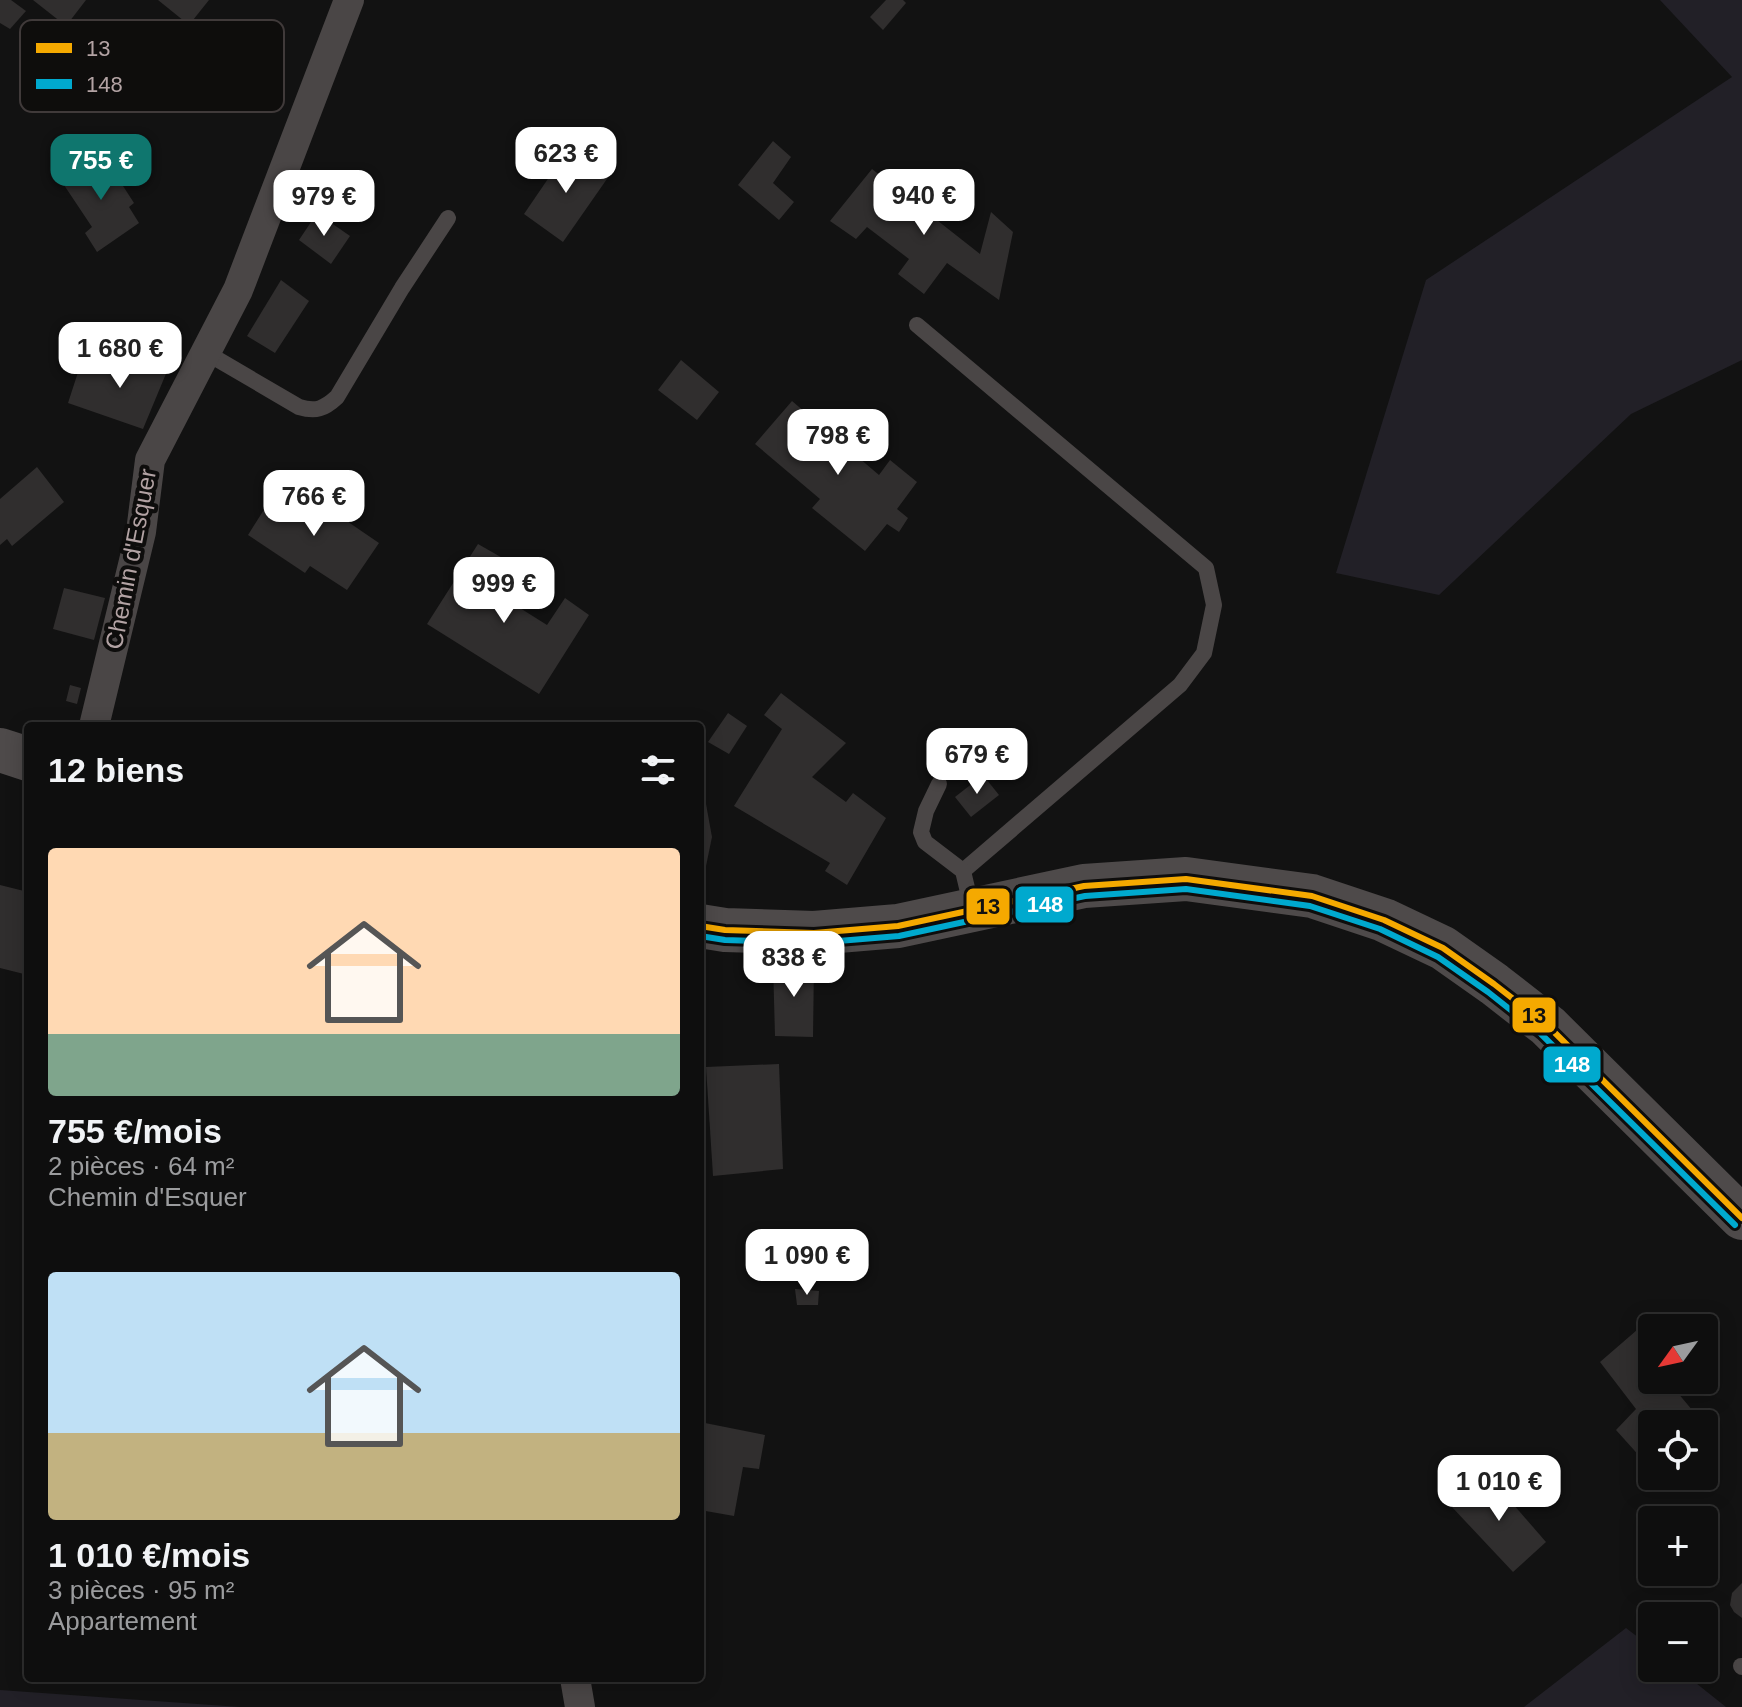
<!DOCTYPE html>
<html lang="fr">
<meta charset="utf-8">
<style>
:root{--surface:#0e0e0e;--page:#1c1c1c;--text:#f1f3f6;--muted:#9b9c9e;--line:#2e2e2e;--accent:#0f766e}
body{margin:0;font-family:Helvetica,sans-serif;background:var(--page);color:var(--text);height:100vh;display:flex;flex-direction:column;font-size:30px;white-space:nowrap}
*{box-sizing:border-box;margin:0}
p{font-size:26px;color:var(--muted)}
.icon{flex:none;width:44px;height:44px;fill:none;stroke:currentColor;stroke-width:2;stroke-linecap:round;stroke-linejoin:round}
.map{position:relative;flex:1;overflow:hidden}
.sheet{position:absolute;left:24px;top:722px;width:680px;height:960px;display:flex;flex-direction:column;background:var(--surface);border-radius:8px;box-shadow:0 4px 20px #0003,0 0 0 2px var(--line)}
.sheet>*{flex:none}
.needle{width:52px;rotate:237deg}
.fabs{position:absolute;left:1638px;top:1314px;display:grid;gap:16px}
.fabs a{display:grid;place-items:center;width:80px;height:80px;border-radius:8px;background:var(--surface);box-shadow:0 4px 20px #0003,0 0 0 2px var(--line);font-size:40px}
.price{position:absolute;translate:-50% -68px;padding:0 18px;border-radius:16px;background:#fff;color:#222;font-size:26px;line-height:52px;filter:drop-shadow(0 2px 4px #0008)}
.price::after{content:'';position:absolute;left:50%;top:48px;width:24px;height:18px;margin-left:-12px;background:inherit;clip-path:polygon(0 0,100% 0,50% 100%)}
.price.active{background:var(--accent);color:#fff}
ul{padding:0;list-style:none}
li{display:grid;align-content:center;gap:16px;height:424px;padding:0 24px}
li span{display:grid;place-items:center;height:248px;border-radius:8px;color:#555}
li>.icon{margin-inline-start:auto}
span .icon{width:144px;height:144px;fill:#fffc;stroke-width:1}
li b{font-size:34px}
h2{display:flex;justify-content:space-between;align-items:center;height:96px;padding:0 24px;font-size:34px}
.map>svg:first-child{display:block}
</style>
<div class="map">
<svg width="1742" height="1707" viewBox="0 0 1742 1707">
<rect width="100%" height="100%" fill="#121212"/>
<g fill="#222027">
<path d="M1660,0h82v360l-111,54 -192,181 -103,-22 90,-293 306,-203z"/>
<path d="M1626,1628l26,20v20h25l49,39h-202z"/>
<path d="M0,1690l240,17h-240z"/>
</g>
<g fill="#302e2e">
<path d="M0,0h11l15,11 -16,18 -10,-6z"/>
<path d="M33,0h53l-20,26z"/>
<path d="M158,0h51l-20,25z"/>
<path d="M886,0h17l3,3 -23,27 -13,-13z"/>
<path d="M773,141l18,16 -18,26 21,19 -15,18 -41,-35z"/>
<path d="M569,148l40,28 -46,66 -39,-28z"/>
<path d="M93,154l15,23 6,-5 20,31 -5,4 10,16 -42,29 -12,-19 7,-6 -32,-48z"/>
<path d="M872,169l108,85 11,-42 22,20 -14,68 -52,-37 -23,31 -26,-20 11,-15 -42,-32 -11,12 -26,-18z"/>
<path d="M317,213l33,23 -19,28 -32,-24z"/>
<path d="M281,280l28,21 -34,52 -28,-17z"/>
<path d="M142,353l28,11 -27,65 -75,-26 13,-40 51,11z"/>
<path d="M681,360l38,32 -22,28 -39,-30z"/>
<path d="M792,401l87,74 11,-15 27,22 -20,27 11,9 -9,14 -12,-8 -22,27 -53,-43 8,-9 -65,-55z"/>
<path d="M37,467l27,35 -52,44 -5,-7 -7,6v-46z"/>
<path d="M294,485l85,58 -32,47 -37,-24 -5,7 -57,-38 17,-27 9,5z"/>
<path d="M478,544l28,16 -18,28 59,37 18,-27 24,17 -50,79 -112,-70z"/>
<path d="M64,588l41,10 -11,42 -41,-11z"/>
<path d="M70,685l11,3 -4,16 -11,-3z"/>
<path d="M781,693l65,50 -34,34 34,25 7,-9 33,25 -39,67 -22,-14 5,-8 -96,-57 48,-77 -18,-14z"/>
<path d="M728,713l19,13 -18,28 -21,-12z"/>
<path d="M983,775l16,20 -28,22 -16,-20z"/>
<path d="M700,803l6,1 6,33 -6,29 -6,-1z"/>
<path d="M0,885l28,7v83l-28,-7z"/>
<path d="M773,963h41l-1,74 -38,-1z"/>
<path d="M779,1064l4,105 -70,7 -7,-109z"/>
<path d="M795,1289l24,2 -1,14h-21z"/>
<path d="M1652,1317l8,11h-8v52h15l36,43 -51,1v46l-36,-40 20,-21 -36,-47z"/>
<path d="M700,1422l65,13 -6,34 -16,-2 -9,49 -34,-6z"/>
<path d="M1487,1474l59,68 -33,30 -62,-66z"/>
<path d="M1742,1583v35l-8,-6 -4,-7 2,-12z"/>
</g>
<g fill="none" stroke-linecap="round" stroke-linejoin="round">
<g stroke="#4a4646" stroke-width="16">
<path d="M917,325l289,243 8,37 -10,48 -24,32 -217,186"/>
<path d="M205,352l94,55c17,5 25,2 38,-10l65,-109 46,-70"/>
<path d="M939,784l-13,27 -5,21 4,10 38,29 9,38"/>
<path d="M1741,1666l1,1"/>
</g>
<g stroke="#4a4646" stroke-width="30">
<path d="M94,726l47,-194 9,-72 88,-170 111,-290"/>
<path d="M575,1678l5,29"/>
</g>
<g stroke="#4e4a4a" stroke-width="44">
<path d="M0,750l28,9"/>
<path d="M700,926l25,4 89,3 84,-7 186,-40 102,-7 126,17 72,24 59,28 51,36 54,42 194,192"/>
</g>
<defs>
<path id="bus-1" d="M700,926l25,4 89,3 84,-7 186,-40 102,-7 126,17 72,24 59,28 51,36 54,42 194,192"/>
<path id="bus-2" d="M700,936l25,4 89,3 85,-7 186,-40 101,-7 124,17 70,23 58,28 50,35 53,42 194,191"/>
</defs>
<use href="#bus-1" stroke="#0e0d0c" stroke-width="12"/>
<use href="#bus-2" stroke="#0e0d0c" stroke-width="12"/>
<use href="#bus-1" stroke="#f5a900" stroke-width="6"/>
<use href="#bus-2" stroke="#00a9ce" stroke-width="6"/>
</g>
<g text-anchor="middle" stroke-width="8" stroke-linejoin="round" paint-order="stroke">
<g font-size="24" fill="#b3a3a4" stroke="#0e0d0c">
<text transform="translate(131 559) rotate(-79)" y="8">Chemin d'Esquer</text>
</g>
</g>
<rect x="20" y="20" width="264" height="92" rx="12" fill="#0e0d0c" stroke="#403a3a" stroke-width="2"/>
<rect x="36" y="43" width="36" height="10" fill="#f5a900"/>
<rect x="36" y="79" width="36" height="10" fill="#00a9ce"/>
<g font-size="22" fill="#b3a3a4">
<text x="86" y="56">13</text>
<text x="86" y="92">148</text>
</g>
<g stroke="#0e0d0c" stroke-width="3">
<rect x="1014" y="885" width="61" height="39" rx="8" fill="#00a9ce"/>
<rect x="965" y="887" width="46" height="39" rx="8" fill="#f5a900"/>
<rect x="1511" y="996" width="46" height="38" rx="8" fill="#f5a900"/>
<rect x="1542" y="1045" width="60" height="39" rx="8" fill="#00a9ce"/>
</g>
<g font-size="22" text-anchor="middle" font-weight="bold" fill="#fff">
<text x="1045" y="912">148</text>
<text x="1572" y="1072">148</text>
</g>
<g font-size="22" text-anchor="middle" font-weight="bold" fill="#111">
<text x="988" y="914">13</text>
<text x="1534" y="1023">13</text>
</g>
</svg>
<div class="fabs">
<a><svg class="needle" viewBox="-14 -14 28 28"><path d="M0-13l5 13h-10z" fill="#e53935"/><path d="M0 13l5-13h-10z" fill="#9b9c9e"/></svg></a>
<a><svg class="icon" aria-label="locate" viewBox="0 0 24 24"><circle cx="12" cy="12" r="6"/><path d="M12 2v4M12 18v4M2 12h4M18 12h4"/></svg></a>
<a>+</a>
<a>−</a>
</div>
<b class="price" style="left:566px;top:195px">623 €</b>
<b class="price active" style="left:101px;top:202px">755 €</b>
<b class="price" style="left:924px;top:237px">940 €</b>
<b class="price" style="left:324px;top:238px">979 €</b>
<b class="price" style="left:120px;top:390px">1 680 €</b>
<b class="price" style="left:838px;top:477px">798 €</b>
<b class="price" style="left:314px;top:538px">766 €</b>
<b class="price" style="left:504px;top:625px">999 €</b>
<b class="price" style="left:977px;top:796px">679 €</b>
<b class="price" style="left:794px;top:999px">838 €</b>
<b class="price" style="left:807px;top:1297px">1 090 €</b>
<b class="price" style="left:1499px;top:1523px">1 010 €</b>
<section class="sheet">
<h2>12 biens<svg class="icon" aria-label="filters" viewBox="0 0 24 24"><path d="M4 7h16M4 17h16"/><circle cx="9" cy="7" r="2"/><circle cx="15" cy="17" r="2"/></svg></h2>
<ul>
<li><span style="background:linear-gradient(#ffd9b3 75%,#7fa58c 0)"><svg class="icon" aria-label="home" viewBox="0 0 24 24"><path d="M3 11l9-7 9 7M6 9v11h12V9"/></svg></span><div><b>755 €/mois</b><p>2 pièces · 64 m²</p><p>Chemin d'Esquer</p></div></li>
<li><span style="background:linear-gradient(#bfe0f5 65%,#c2b280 0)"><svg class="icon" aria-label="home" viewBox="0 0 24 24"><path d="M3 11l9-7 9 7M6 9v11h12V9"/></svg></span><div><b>1 010 €/mois</b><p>3 pièces · 95 m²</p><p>Appartement</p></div></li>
</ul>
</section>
</div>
